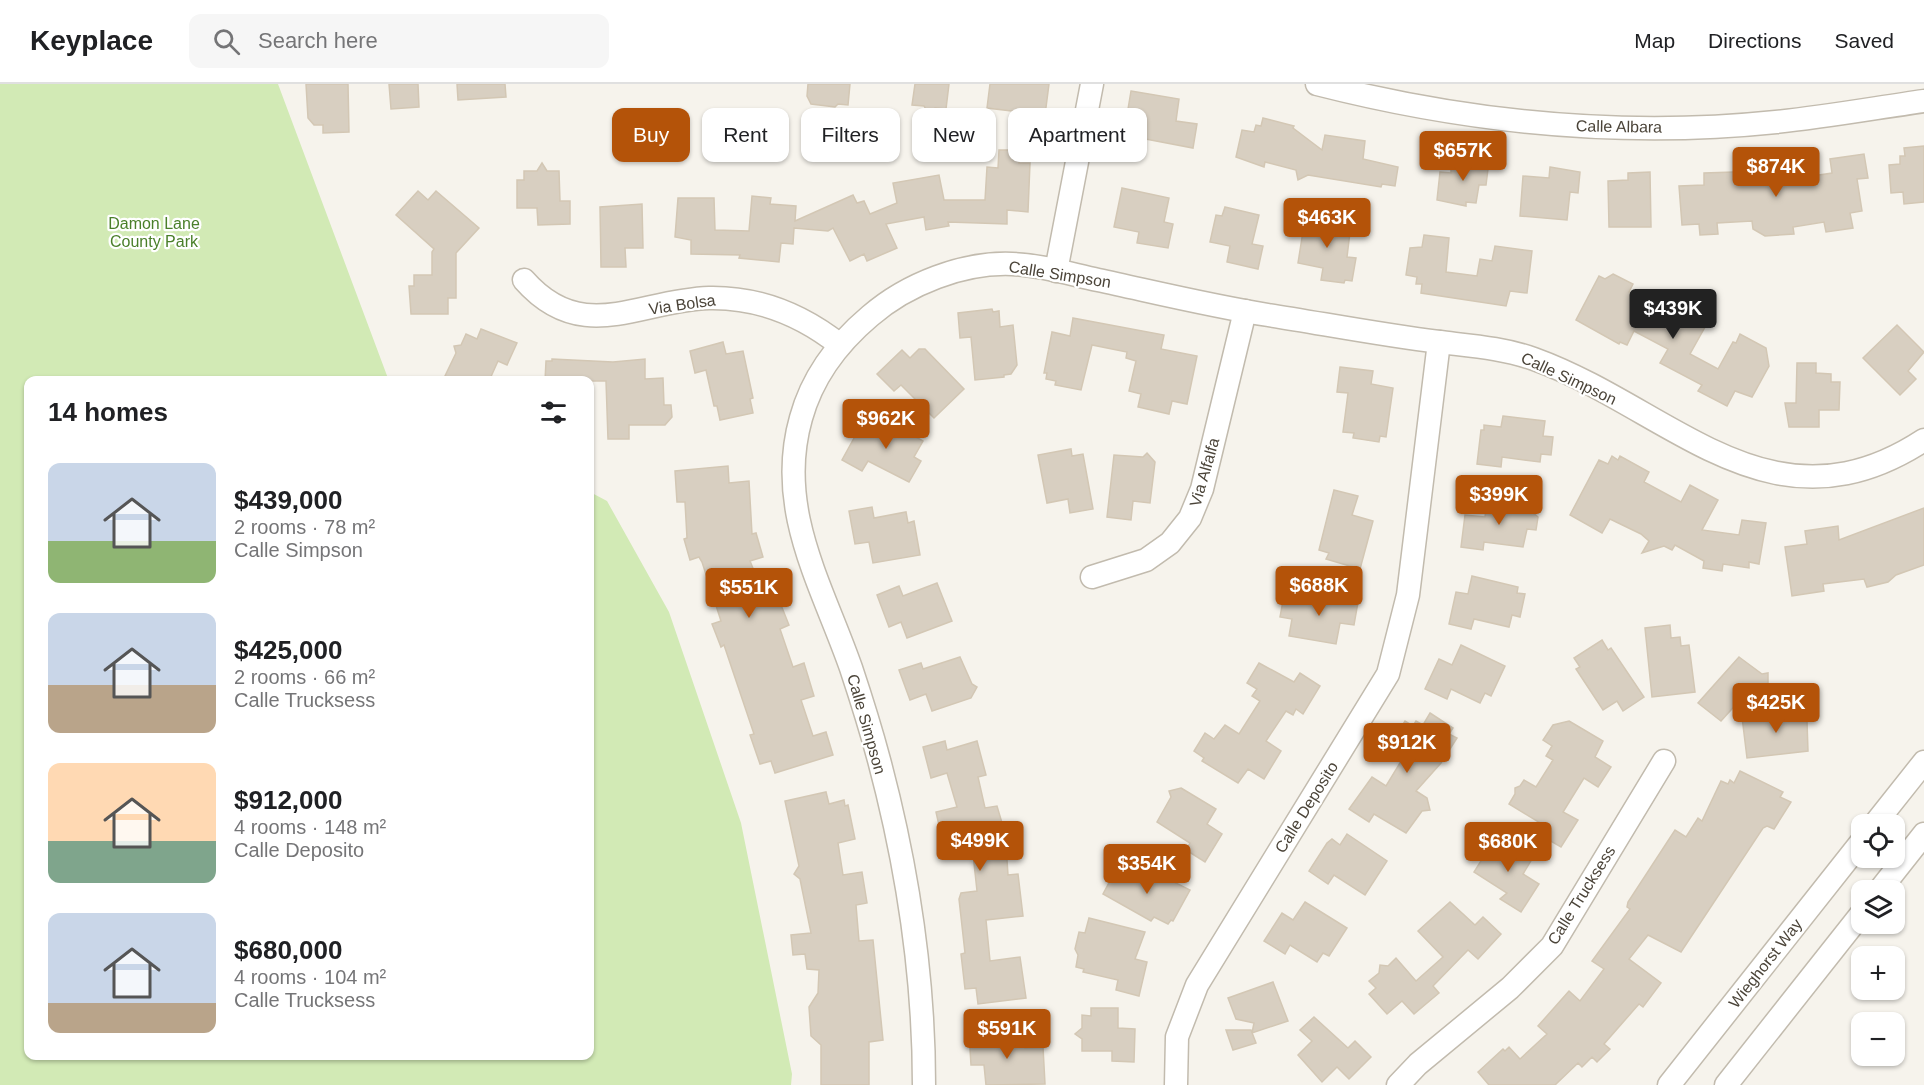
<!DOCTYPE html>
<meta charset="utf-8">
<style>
:root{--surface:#fff;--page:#f6f6f6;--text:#202124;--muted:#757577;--line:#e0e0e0;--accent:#b45309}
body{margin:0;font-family:Arial,sans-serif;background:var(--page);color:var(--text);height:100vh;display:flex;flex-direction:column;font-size:22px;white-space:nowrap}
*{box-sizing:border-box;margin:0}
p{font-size:20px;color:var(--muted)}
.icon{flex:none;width:33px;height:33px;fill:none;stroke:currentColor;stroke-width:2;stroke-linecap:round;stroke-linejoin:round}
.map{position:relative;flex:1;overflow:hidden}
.side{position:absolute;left:24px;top:292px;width:570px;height:684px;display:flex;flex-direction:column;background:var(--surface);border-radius:12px;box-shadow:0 2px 4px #0004}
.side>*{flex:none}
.top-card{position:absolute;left:612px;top:24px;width:570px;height:54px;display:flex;gap:12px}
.tools{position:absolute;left:1851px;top:730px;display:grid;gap:12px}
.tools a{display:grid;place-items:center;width:54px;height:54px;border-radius:12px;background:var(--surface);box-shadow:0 2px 4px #0004;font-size:30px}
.price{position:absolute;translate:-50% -51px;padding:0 14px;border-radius:6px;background:var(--accent);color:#fff;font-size:20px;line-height:39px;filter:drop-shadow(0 2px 3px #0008)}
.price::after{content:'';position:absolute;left:50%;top:36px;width:18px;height:14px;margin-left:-9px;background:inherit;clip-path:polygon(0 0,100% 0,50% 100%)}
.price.selected{background:#222;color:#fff}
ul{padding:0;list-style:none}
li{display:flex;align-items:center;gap:18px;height:150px;padding:0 24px}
li span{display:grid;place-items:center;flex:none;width:168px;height:120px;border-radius:12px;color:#555}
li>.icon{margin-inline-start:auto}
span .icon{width:72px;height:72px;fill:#fffc;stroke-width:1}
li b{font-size:26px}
h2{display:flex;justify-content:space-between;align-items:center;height:72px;padding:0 24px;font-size:26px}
.tag{padding:0 21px;border-radius:12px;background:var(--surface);box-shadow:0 2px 4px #0004;font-size:21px;line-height:54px}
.tag.selected{background:var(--accent);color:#fff}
header{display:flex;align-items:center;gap:36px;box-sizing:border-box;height:84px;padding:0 30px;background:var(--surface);border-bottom:2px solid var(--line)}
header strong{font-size:28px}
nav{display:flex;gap:33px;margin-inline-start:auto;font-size:21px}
.search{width:420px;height:54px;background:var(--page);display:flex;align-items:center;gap:15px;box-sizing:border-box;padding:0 21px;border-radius:12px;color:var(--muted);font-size:22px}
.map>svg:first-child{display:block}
</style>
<header>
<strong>Keyplace</strong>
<div class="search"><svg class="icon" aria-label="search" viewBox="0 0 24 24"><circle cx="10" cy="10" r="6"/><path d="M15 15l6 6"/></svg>Search here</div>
<nav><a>Map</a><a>Directions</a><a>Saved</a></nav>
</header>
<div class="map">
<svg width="1924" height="1001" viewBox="0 0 1924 1001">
<rect width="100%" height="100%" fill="#f6f3ec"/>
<path fill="#d2eab5" d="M0,0h278l111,297h-361v675h562v-564l17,9 62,111 72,211 51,251 -1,11h-791z"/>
<g fill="#d8cfc1" stroke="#d3c7b4" stroke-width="1.5">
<path d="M306,0h42l1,48 -26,1v-8h-9l-6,-7z"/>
<path d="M389,0h29l1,23 -28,2z"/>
<path d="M457,0h48l1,13 -48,3z"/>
<path d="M808,0h42l-2,21 -10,-1 -3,3 -24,-3 -4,-8z"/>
<path d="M915,0h34l-3,25 -11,-1 -7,5 -4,-7 -12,-1z"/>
<path d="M990,0h59l-4,31 -58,-7z"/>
<path d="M1131,7l48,8 -3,22 21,3 -4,24 -74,-14 4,-20 4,1z"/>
<path d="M1263,34l31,8 -1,2 29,22 3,-15 40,6 -2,18 35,8 -3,19 -13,-2 -1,3 -73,-12 -10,5 -2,-10 -31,-8 -1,5 -28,-10 6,-27 12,2 2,-7 5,1z"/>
<path d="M1924,62v56l-20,2 -1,-12 -12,1 -2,-28 11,-1v-8h5l-1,-8z"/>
<path d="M999,66h20v13h11l-2,49 -21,-2v14l-59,-2 1,4 -23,4 -2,-13 -38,7 11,24 -30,13 -3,-7 -14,7 -17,-33 -5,3 -34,-3 -1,16 -12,-1 -2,19 -40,-4 1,-3 -49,-1v-14l-16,-3 3,-39h36l1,32 34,1 3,-35 19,2 -1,6 26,2 -1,15 58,-26 4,8 7,-2 6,13 27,-11 -4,-20 46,-8 5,25h41l2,-33 11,1z"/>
<path d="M1864,70l4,24 -11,1 5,32 -12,2 3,15 -27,4 -2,-10 -31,5 1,7 -29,2 -12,-7 -1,-8 -35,2 1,11 -18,1 -1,-11 -17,1 -3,-39 25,-1v-12l61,-2 -1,-4 34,-4 1,15 33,-5 -2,-14z"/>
<path d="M1459,75l30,2 -3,24h-7l-3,18 -10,-1v4l-29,-6 3,-28 11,1v-8l6,1z"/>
<path d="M542,79l5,8h12l1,30h10v23l-32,1 -1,-17h-20v-28h7v-9h13z"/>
<path d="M1550,83l30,5 -2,21 -8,-1 -3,28 -47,-4 3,-40 26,2z"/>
<path d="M1650,88l1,55h-42l-1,-46 20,-1v-7z"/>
<path d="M1122,104l47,10 -5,24 9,2 -5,24 -31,-5 2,-11 -25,-5z"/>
<path d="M418,107l10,9 8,-9 43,37 -23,25v45h-8v16h-37l-2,-28h5v-11h18v-23l2,-3 -38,-34z"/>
<path d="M642,120l1,44h-18l1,19h-25l-1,-60z"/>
<path d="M1225,123l34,8 -7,29 11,2 -5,23 -31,-7 3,-16 -20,-4 6,-27 6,1z"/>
<path d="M1313,131l27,3 -1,12 11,2 -3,25 9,1 -4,23 -7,-1 -1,3 -23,-3 2,-12 -25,-5 6,-38 7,1z"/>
<path d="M1424,151l25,3 -3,34 31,4 3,-17 12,2 3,-15 37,5 -5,42 -17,-2 -4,15 -85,-13 1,-9h-6l1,-7 -11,-2 4,-27 12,-1z"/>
<path d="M1613,190l20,10 -4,8 13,6 -2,4 30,15 3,-6 10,5 9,-1 2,6 11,6 -15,27 28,15 15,-27 3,1 4,-9 26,14 3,18 -17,31 -17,-6 -8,15 -29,-15 4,-6 -42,-22 8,-14 -34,-18 -7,14 -7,-3 -1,2 -43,-24 23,-44 6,3z"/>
<path d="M992,225l1,3 6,-1 1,16 13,-2 4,40 -6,9 -7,1v2l-29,3 -4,-43 -11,1 -2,-25z"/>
<path d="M1073,234l91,17 -3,14 36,7 -10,48 -15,-3 -3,13 -31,-7 3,-13 -12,-3 7,-30 -10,-3 1,-6 -35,-7 -11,45 -26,-5 1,-4 -10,-2 1,-6h-3l8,-41 18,4z"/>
<path d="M1897,241l27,27 -16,19 8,8 -16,16 -37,-37z"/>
<path d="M481,245l36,14 -10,22 -9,-4 -9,20h-34l-10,-5 11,-23 -2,-7 7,-1 5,-11 11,5z"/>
<path d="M723,258l3,12 17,-3 10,47 -3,1 3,14 -33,7 -3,-14h-3l-8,-36 -11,3 -5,-22z"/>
<path d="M919,265h6l39,40 -30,29 -33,-33 -7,6 -17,-17 25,-24 8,8z"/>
<path d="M552,275l61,3 32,-3v20l18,-1 1,27h7l1,12 -7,8h-36v14h-21l-2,-58h-61l1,-20h6z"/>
<path d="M1797,279h19v10l15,1v8h9l-1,28h-20v17h-30l-4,-24h11z"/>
<path d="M1340,283l33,4 -2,13 22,4 -7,49 -6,-1 -1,6 -26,-4 1,-5 -11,-1 5,-39 -11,-1z"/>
<path d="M1503,332l42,5 -2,15 10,1 -2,18 -10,-1 -1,8 -38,-5 -1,10 -24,-3 4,-34h3v-5l17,2z"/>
<path d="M879,336h7l37,21 -9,16 7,4 -12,21 -41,-21 -6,10 -20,-11 17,-31 11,7z"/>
<path d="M1071,365l1,7 11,-2 10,55 -23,4 -2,-14 -21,4 -9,-48z"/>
<path d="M1147,369l8,9 -5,41 -17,-2 -2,19 -24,-3 7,-62 29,2z"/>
<path d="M1612,372l6,4 2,-4 29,16 -5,10 37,20 9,-17 28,15 -16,30 37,5 3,-15 24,3 -7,41 -10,-2v6l-26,-4 -1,7 -19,-3 1,-7 -29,-16 -3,5 -8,-4 -22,7 7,-12 -8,-7 -31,-15 -8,14 -32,-18 29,-55 9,4z"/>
<path d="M728,382l1,17 20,-2 3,53 4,-1 7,24 -13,4 16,39 11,-5 12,30 -9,4 13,38 11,-4 10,33 -13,4 12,36 13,-4 7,23 -58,18 -4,-12 -11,3 -10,-29 4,-1 -30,-89 -3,2 -9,-23 9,-3 -19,-59 -3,-5 -9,3 -6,-21 3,-1 -2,-36h-8l-2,-31z"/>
<path d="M1334,406l24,6 -6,19 21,6 -13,48 -34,-10 3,-6 -10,-3z"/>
<path d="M1487,417l38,5 13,11 -2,13 -9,-1 -4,18 -39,-5 -1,8 -22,-3 4,-32 20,2z"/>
<path d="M872,423l2,11 32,-6 2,11 6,-2 6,34 -47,8 -4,-21 -14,2 -6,-33z"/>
<path d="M1924,424v57l-28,10 -8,7 -21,5 -3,-8 -41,5 1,7 -32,5 -7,-49 22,-3 -2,-13 33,-5 1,14z"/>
<path d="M1472,492l46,11 -1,6 8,1 -5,23 -8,-2 -3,12 -35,-8 -3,10 -22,-5 7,-32 12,2z"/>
<path d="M937,499l15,38 -45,17 -6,-16 -12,5 -12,-32 22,-9 4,10z"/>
<path d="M1303,509l55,9 -4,23 -14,-2 -4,21 -47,-8 3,-17 -12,-2 3,-16 12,2v-3l7,1z"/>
<path d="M1670,541l1,13 9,-1 1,9 8,-1 6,47 -43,5 -7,-69z"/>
<path d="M1602,556l6,10 3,-2 33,49 -21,14 -6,-10 -14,9 -27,-41 4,-2 -6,-9z"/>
<path d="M1461,561l44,21 -14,30 -6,-3 -5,10 -29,-14 -4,10 -22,-10 14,-30 13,6z"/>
<path d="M960,573l12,27 5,3 -6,11 -39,13 -6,-17 -16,6 -11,-30 22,-7 2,6z"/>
<path d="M1739,573l23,17 6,-1v14l-26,30 -2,-17 -19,21 -23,-18z"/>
<path d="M1259,579l35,19 6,-9 20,13 -17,28 -7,-5 -3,6 -7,-4 -20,30 15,10 -17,28 -16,-10 -10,14 -36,-22 2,-3 -10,-7 11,-18 9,6 11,-14 14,9 21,-33 -8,-5 5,-7 -10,-6z"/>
<path d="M1800,626l10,7 -3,4 1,30 -61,7 -5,-41z"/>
<path d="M1430,629l23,15 -4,6 8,4 -16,25 -25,28 11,7 3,12 -8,1 -16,22 -32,-19 -5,8 -20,-13 23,-32 14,9 17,-28 -15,-9 17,-28 8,5 3,-5 7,4z"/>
<path d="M1569,637l34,20 -8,16 16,10 -13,20 -14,-9 -21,34 15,8 -17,27 -19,-11 5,-9 -38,-23 6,-10v-6l5,-2 4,-6 12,7 17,-27 -7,-4 6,-10 -9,-6 10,-15z"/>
<path d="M945,657l2,9 30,-9 9,34 -8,2 7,31 12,-2 8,27 6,4 -5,8 2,30 10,-1 5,42 -37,4 4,41 30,-4 6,41 -48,6 -2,-16 -11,1 -4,-35 4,-1 -6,-54 2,-6 16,-2 -4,-37 -7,2 -4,-17 -19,4 -7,-31 21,-5 -10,-34 -16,5 -8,-31z"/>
<path d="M1740,687l43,21 -3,5 11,5 -17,27 -7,-3 -4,2 -82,124 -33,-17 -19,24 32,24 -18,24 -4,-3 -35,40 6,5 -13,13 -5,-5 -10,10 -4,-4 -23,22h-66l-11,-13 25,-23 2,2 4,-4 11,12 27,-25 -9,-8 31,-35 11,10 24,-32 -12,-8 38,-52 -3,-2 1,-5 47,-72 11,7 12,-19 4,3 19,-40 7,3 2,-4 4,3z"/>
<path d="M1181,704l35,21 -9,15 15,10 -17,28 -19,-12 4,-7 -33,-21 14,-25 -2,-6z"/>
<path d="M826,708l3,12 15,-4 1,6 3,-1 7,34 -17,4 5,32 19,-3 5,31 -11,2 3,36 14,-1 10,100 -14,2v43h-48v-40l-10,-9 -2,-29 9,-14 1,-23 -12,-1 -2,-15 -12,1 -2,-20 20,-2 -11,-54 -6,-5 5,-8 -14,-65z"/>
<path d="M1347,750l40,27 -22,34 -31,-20 -6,9 -19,-13 18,-28 5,-4 8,6z"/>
<path d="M1496,753l36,22 -9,15 16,10 -18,28 -21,-13 7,-6 -33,-21z"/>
<path d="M1118,782l31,13 3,-6 15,9 1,-3 22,11 -17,31 -2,-1 -3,4 -14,-7 -3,4 -48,-27z"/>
<path d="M1305,818l42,26 -18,28 -6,-3 -6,9 -27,-17 -5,9 -21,-13 18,-28 11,7z"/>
<path d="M1450,818l25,23 8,-8 18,17 -23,25 -10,-9 -35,36 6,7 -25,21 -12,-13 -15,13 -18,-20 7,-6 -7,-7 10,-8 1,-8 8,1 8,-8 20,23 27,-24 -25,-26z"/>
<path d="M1089,834l56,14 -10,27 12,3 -8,34 -23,-6 2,-10 -35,-8 1,-3 -8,-2 2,-12 -3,-6 4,-17 6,1z"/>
<path d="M1273,898l15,39 -36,12 2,-10 -18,-4 -8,-21z"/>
<path d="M1091,924h27v20l17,1 -1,33 -22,-1v-10h-30v-12l-7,-5 7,-6v-13l9,1z"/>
<path d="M1314,933l34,31 7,-7 16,16 -22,22 -12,-12 -15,15 -24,-27 14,-14 -12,-11z"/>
<path d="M1226,946h25l5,13 -23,7z"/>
<path d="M993,947v10l32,-2v9l18,-1 2,37 -59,1 -2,-20h-13l-2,-33z"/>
</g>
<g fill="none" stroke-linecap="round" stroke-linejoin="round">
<defs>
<g id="minor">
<path d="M1317,0c149,38 305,54 459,38 49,-5 99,-14 148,-21"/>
<path d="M1056,187l36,-187"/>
<path d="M524,196c58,66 115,20 185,18 50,-1 93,17 131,47"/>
<path d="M1092,493l54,-17 24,-17 20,-25 12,-29 43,-178"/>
<path d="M1874,741l50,-63"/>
<path d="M1879,807l45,-57"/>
<path d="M924,1001c0,-108 -17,-220 -45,-325 -8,-30 -18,-62 -28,-92 -29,-83 -76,-159 -50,-250 11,-40 37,-75 69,-102 37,-32 93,-54 142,-52 29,1 58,10 86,16 56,12 113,26 170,35 57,9 114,20 171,27 33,4 64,6 95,17 138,50 237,181 390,81"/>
<path d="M1176,1001l1,-48 20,-52 191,-311 20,-79 31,-253"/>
<path d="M1398,1001l20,-21 92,-76 42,-42 112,-185"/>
<path d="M1669,1001l193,-244"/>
<path d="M1726,1001l136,-172"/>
</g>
</defs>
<use href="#minor" stroke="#c2bbae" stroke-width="25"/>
<use href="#minor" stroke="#fff" stroke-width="22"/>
</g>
<g text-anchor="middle" stroke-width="4.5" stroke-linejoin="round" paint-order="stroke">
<g font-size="16" fill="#4b4439" stroke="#fff">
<text transform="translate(1619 42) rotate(1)" y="6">Calle Albara</text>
<text transform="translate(1060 190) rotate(9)" y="6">Calle Simpson</text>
<text transform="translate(682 220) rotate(-8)" y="6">Via Bolsa</text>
<text transform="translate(1569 294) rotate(25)" y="6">Calle Simpson</text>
<text transform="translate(1204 388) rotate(-74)" y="6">Via Alfalfa</text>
<text transform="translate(867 640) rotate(74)" y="6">Calle Simpson</text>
<text transform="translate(1306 723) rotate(-58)" y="6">Calle Deposito</text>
<text transform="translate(1581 811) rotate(-58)" y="6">Calle Trucksess</text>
<text transform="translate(1765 879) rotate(-52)" y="6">Wieghorst Way</text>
</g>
<g font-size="16" fill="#4a7f2a" stroke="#fff">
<text x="154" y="145">Damon Lane<tspan x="154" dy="18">County Park</tspan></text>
</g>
</g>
</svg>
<div class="tools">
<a><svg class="icon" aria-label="locate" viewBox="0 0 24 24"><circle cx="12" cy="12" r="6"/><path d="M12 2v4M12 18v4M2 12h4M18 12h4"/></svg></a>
<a><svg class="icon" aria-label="layers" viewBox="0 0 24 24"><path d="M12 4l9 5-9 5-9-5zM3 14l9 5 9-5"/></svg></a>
<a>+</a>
<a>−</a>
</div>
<b class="price" style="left:1463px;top:98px">$657K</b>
<b class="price" style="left:1776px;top:114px">$874K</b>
<b class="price" style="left:1327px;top:165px">$463K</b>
<b class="price selected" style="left:1673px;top:256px">$439K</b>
<b class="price" style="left:886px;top:366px">$962K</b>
<b class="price" style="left:1499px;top:442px">$399K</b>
<b class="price" style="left:1319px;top:533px">$688K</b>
<b class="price" style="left:749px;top:535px">$551K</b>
<b class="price" style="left:1776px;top:650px">$425K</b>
<b class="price" style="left:1407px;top:690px">$912K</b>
<b class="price" style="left:980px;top:788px">$499K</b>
<b class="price" style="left:1508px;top:789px">$680K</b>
<b class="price" style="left:1147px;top:811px">$354K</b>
<b class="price" style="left:1007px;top:976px">$591K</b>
<div class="top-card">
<a class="tag selected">Buy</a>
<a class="tag">Rent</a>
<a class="tag">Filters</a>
<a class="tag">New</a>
<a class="tag">Apartment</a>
</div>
<section class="side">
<h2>14 homes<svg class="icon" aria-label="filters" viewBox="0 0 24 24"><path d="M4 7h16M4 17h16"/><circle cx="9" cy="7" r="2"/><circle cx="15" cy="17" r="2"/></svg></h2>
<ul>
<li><span style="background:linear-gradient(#c9d6e8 65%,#8fb573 0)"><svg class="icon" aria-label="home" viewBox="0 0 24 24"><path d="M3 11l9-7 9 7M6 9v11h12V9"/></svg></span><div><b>$439,000</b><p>2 rooms · 78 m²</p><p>Calle Simpson</p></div></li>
<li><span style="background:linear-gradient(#c9d6e8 60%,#b9a48a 0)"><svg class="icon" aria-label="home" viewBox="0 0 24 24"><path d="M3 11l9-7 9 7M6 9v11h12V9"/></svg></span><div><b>$425,000</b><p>2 rooms · 66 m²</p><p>Calle Trucksess</p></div></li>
<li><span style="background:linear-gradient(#ffd9b3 65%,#7fa58c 0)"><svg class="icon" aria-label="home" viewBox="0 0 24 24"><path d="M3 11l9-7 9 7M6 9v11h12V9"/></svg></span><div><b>$912,000</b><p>4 rooms · 148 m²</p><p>Calle Deposito</p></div></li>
<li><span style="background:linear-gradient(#c9d6e8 75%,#b9a48a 0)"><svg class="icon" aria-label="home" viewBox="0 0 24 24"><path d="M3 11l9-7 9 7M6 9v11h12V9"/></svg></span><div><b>$680,000</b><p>4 rooms · 104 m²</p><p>Calle Trucksess</p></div></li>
</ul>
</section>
</div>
